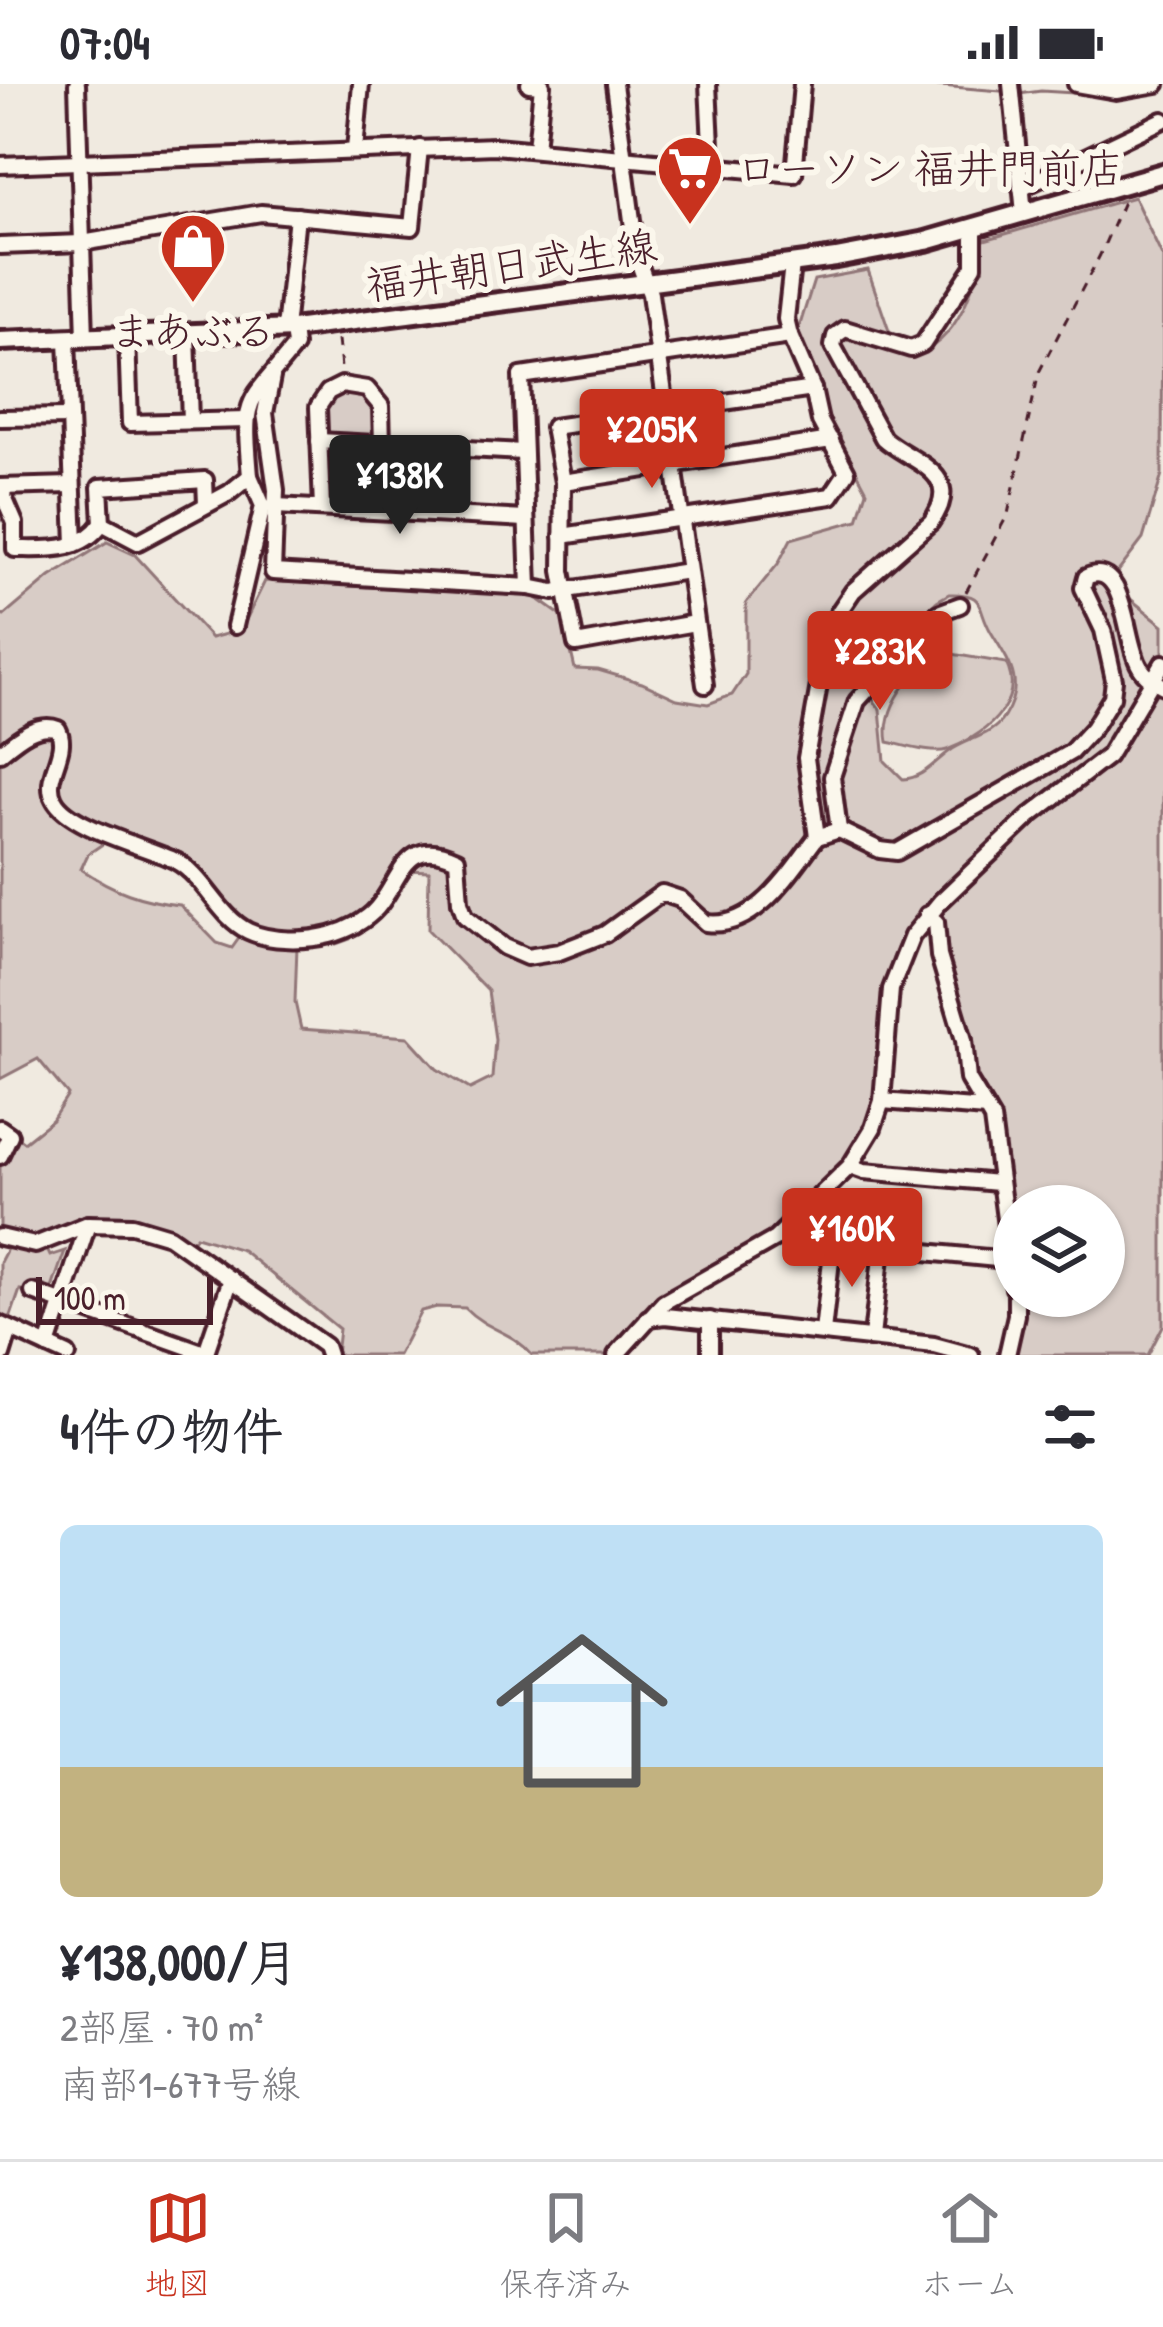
<!DOCTYPE html>
<html lang="ja">
<meta charset="utf-8">
<style>
:root{--surface:#fff;--page:#f2f2f3;--text:#2b2b33;--muted:#7c7c81;--line:#e1e1e2;--accent:#c8321e}
body{margin:0;font-family:"Patrick Hand","Klee One",sans-serif;background:var(--page);color:var(--text);height:100vh;display:flex;flex-direction:column;font-size:45px;white-space:nowrap}
*{box-sizing:border-box;margin:0}
p{font-size:39px;color:var(--muted)}
.icon{flex:none;width:66px;height:66px;fill:none;stroke:currentColor;stroke-width:2;stroke-linecap:round;stroke-linejoin:round}
.map{position:relative;height:1271px;overflow:hidden}
.side{display:flex;flex-direction:column;background:var(--surface);flex:1}
.side>*{flex:none}
.tools{position:absolute;left:993px;top:1101px;display:grid;gap:24px}
.tools a{display:grid;place-items:center;width:132px;height:132px;border-radius:50%;background:var(--surface);box-shadow:0 3px 9px #0004;font-size:60px}
.scale{position:absolute;left:36px;bottom:30px;width:177px;box-sizing:border-box;padding-left:12px;border:6px solid #4a1f2b;border-top:0;font-size:33px;line-height:42px;white-space:nowrap;color:#4a1f2b;-webkit-text-stroke:9px #fbf7ec;paint-order:stroke}
.price{position:absolute;translate:-50% -102px;padding:0 27px;border-radius:12px;background:var(--accent);color:#fff;font-size:39px;line-height:78px;filter:drop-shadow(0 3px 6px #0008)}
.price::after{content:'';position:absolute;left:50%;top:72px;width:36px;height:27px;margin-left:-18px;background:inherit;clip-path:polygon(0 0,100% 0,50% 100%)}
.price.active{background:#222;color:#fff}
ul{padding:0;list-style:none}
li{display:grid;align-content:center;gap:24px;height:636px;padding:0 60px}
li span{display:grid;place-items:center;height:372px;border-radius:18px;color:#555}
li>.icon{margin-inline-start:auto}
span .icon{width:216px;height:216px;fill:#fffc;stroke-width:1}
li b{font-size:51px}
h2{display:flex;justify-content:space-between;align-items:center;height:144px;padding:0 60px;font-size:51px}
.status{display:flex;justify-content:space-between;align-items:center;height:84px;padding:0 60px;background:var(--surface);direction:ltr}
.status svg{height:33px;fill:currentColor}
.menu{display:flex;justify-content:space-around;align-items:center;height:168px;border-top:3px solid var(--line);background:var(--surface);font-size:33px;color:var(--muted)}
.menu a{display:grid;justify-items:center;gap:6px}
.menu .active{color:var(--accent)}
.map>svg:first-child{display:block}
</style>
<div class="status"><b>07:04</b><svg viewBox="0 0 49 12"><path d="M0 12V9h3v3zM5 12V6h3v6zM10 12V3h3v9zM15 12V0h3v12zM26 1h20v11H26zM47 4h2v5h-2z"/></svg></div>
<div class="map">
<svg width="1163" height="1271" viewBox="0 0 1163 1271">
<rect width="100%" height="100%" fill="#f0eae0"/>
<filter id="ink" filterUnits="userSpaceOnUse"><feTurbulence type="fractalNoise" baseFrequency=".00833" numOctaves="2"/><feDisplacementMap in="SourceGraphic" scale="24" xChannelSelector="R" yChannelSelector="G"/><feConvolveMatrix kernelMatrix="1 2 1 2 8 2 1 2 1" color-interpolation-filters="sRGB"/></filter>
<g filter="url(#ink)">
<g fill="#d8ccc6" stroke="#917678" stroke-width="3" fill-rule="evenodd">
<path d="M1134,113l29,61 -1,217 -19,64 -26,34 6,20 40,32v701l-15,29h-135l8,-59h83v-90h-90v42l-16,-130 -3,-10 -21,-29 -4,-43 -24,-79 -4,-44 -12,-12c-79,75 -25,174 -78,249 -23,33 -58,66 -91,90 -15,11 -33,17 -49,25 -41,21 -78,50 -102,90h-78c-19,-24 -43,-23 -67,-47l-28,-1 -16,4 -23,44h-62l3,-26 -97,-79 -46,-14 -7,9 -55,-25 -96,19 -38,-7v-65l15,-32 9,7 28,-22 16,-25 -30,-36 -38,20v-465l4,2 46,-39 57,-35 28,13 76,83 30,-8 24,-49 269,15 29,21 12,52 23,1 44,13 35,16 31,5 24,-9 14,-21v-71l32,-39 13,-25 67,-19 9,-29 -39,-74 -8,-33 -22,-53 16,-51 54,-10 29,84c55,7 81,-68 84,-113zM949,510c38,-1 27,12 42,38 18,30 35,50 13,85 -13,20 -36,21 -54,34 -16,11 -26,27 -47,28l-18,-18 -5,-52 -22,-29 79,-79zM107,757l68,26 67,67 -10,14 -15,-5 -37,-38c-39,-4 -66,-14 -99,-36l7,-15zM407,786l22,1 -1,59 60,61 7,48 -3,39 -22,11 -33,-20 -29,-32 -107,-8 -6,-27 2,-56 39,-2 14,-5z"/>
<path d="M358,306l18,18 1,27 -4,3 -47,-3 -3,-27 15,-17z"/>
<path d="M940,568l66,11c21,41 -26,75 -59,87 -14,5 -44,-5 -59,-8 -7,-34 24,-72 52,-90z"/>
<path d="M824,1123l20,2 -1,30 -40,-5 -3,-4z"/>
<path d="M10,1159l35,2 5,11 15,-5 -15,43 -30,-4 -9,26 -7,4 -4,-2v-56z"/>
</g>
<g fill="none" stroke-linecap="round" stroke-linejoin="round">
<g stroke="#8c6f72" stroke-width="3">
<path d="M916,0l85,7"/>
<path d="M1019,10l22,-3 50,3"/>
</g>
<defs>
<g id="minor">
<path d="M77,0l8,254"/>
<path d="M529,0l13,1 -6,64"/>
<path d="M614,0l23,174 13,36 55,391"/>
<path d="M708,0l4,82"/>
<path d="M1011,0l13,129"/>
<path d="M1076,0l40,7 41,-7"/>
<path d="M355,66l6,-66"/>
<path d="M0,81l495,-19 299,28 8,-90"/>
<path d="M1021,104l142,-68"/>
<path d="M0,162l82,-3 179,-30 151,14 8,-79"/>
<path d="M285,245l12,-113"/>
<path d="M187,250l3,87"/>
<path d="M127,253l3,86 116,-3"/>
<path d="M67,255l8,205"/>
<path d="M272,293l-7,36 11,77 -3,82 256,15 -8,-211 269,-40"/>
<path d="M0,334l69,-1"/>
<path d="M319,357l204,11"/>
<path d="M563,398l268,-42"/>
<path d="M0,403l72,-2"/>
<path d="M0,404l15,35v26c33,0 66,4 87,-26"/>
<path d="M276,422l250,13"/>
<path d="M322,424l-4,-101 10,-15 14,-7 25,4 14,17 1,38"/>
<path d="M102,439l36,19 91,-49 21,-17c-7,-84 -4,-68 45,-130l-2,-17"/>
<path d="M102,439l-2,-36 105,-7 1,24"/>
<path d="M562,452l269,-40 16,-24 -27,-51 -7,-32 -23,-53 -4,-17 6,-55"/>
<path d="M529,503l25,5 134,-21"/>
<path d="M695,539l-119,21 -14,-73 1,-89 -10,-55 260,-38"/>
<path d="M235,542l28,-120 -13,-30"/>
<path d="M0,669c16,-13 37,-32 58,-24 12,23 -16,47 -4,70 14,29 94,48 122,62 29,16 42,55 72,70 23,11 58,10 82,4 16,-4 36,-14 47,-27 25,-30 28,-74 80,-49l3,43 5,14 39,31 23,10 32,-5 46,-18 57,-41 18,6 26,24c50,7 84,-51 111,-86"/>
<path d="M839,746l-7,-53 25,-76 81,-88 22,-8"/>
<path d="M817,753l-11,-79 18,-101 14,-44 15,-22 78,-69c36,-50 -22,-60 -48,-84l-50,-92 2,-10 10,-7 66,20 12,-5 51,-78v-38"/>
<path d="M817,753l22,-7 41,20 17,2 174,-100 22,-24 19,-31 2,-17 -11,-50 -20,-42 3,-11c41,-19 38,65 54,90 5,9 14,14 23,19"/>
<path d="M927,831l9,7 3,34 25,84 4,39 18,30"/>
<path d="M882,1017l104,8 6,10 22,169"/>
<path d="M0,1044l10,7 -10,21"/>
<path d="M850,1082l14,5 134,12"/>
<path d="M786,1146l6,9 205,20 11,-4"/>
<path d="M0,1153l35,8 53,-21 44,1 37,11 156,110 3,9"/>
<path d="M33,1208l172,61"/>
<path d="M648,1234l17,-2 269,29 37,10"/>
<path d="M0,1240l68,31"/>
<path d="M823,1248l9,-81"/>
<path d="M872,1253l10,-89"/>
<path d="M48,1262l40,-122"/>
<path d="M2,1271l8,-26"/>
<path d="M205,1271l26,-76"/>
<path d="M616,1271l48,-53 111,-63 75,-73 23,-38 9,-27 9,-112 21,-53 29,-35 89,-85 78,-60 55,-93"/>
<path d="M710,1271v-35"/>
<path d="M1007,1271l9,-40v-19"/>
</g>
<path id="major" d="M0,257l293,-12 543,-71 90,-17 237,-68"/>
</defs>
<use href="#minor" stroke="#4a1f2b" stroke-width="22"/>
<use href="#major" stroke="#4a1f2b" stroke-width="26"/>
<g stroke="#4a1f2b" stroke-width="3" stroke-dasharray="9 9" stroke-linecap="butt">
<path d="M338,256l3,28"/>
<path d="M966,508l42,-78 31,-142 61,-117 25,-58"/>
</g>
<use href="#minor" stroke="#fbf7ec" stroke-width="14"/>
<use href="#major" stroke="#fbf7ec" stroke-width="16"/>
</g>
</g>
<defs>
<symbol id="supermarket-pin" viewBox="-11 -11 22 30"><path d="M0 17L-7.5 6A9.5 9.5 0 1 1 7.5 6Z" fill="#c8321e" stroke="#fbf7ec"/><path d="M-6-5.5h2.5l.6 2H6L4.5 2H-2.5L-4.4-4H-6ZM-1.5 3.2a1.3 1.3 0 1 0 .1 0ZM3 3.2a1.3 1.3 0 1 0 .1 0Z" fill="#fff"/></symbol>
<symbol id="shop-pin" viewBox="-11 -11 22 30"><path d="M0 17L-7.5 6A9.5 9.5 0 1 1 7.5 6Z" fill="#c8321e" stroke="#fbf7ec"/><path d="M-5-2.5h2.3a2.7 3.5 0 0 1 5.4 0H5L5.5 6h-11ZM-1.5-2.5h3a1.5 2.3 0 0 0-3 0Z" fill="#fff"/></symbol>
</defs>
<g fill-rule="evenodd">
<use href="#supermarket-pin" x="652" y="46" width="76" height="104"/>
<use href="#shop-pin" x="155" y="124" width="76" height="104"/>
</g>
<g text-anchor="middle" stroke-width="12" stroke-linejoin="round" paint-order="stroke">
<g font-size="42" fill="#4a1f2b" stroke="#fbf7ec" text-anchor="start">
<text x="736" y="99">ローソン 福井門前店</text>
<text x="193" y="262" text-anchor="middle">まあぶる</text>
</g>
<g font-size="42" fill="#4a1f2b" stroke="#fbf7ec">
<text transform="translate(511 181) rotate(-8)" y="15">福井朝日武生線</text>
</g>
</g>
</svg>
<div class="tools">
<a><svg class="icon" aria-label="layers" viewBox="0 0 24 24"><path d="M12 4l9 5-9 5-9-5zM3 14l9 5 9-5"/></svg></a>
</div>
<div class="scale">100 m</div>
<b class="price" style="left:652px;top:407px">¥205K</b>
<b class="price active" style="left:400px;top:453px">¥138K</b>
<b class="price" style="left:880px;top:629px">¥283K</b>
<b class="price" style="left:852px;top:1206px">¥160K</b>
</div>
<section class="side">
<h2>4件の物件<svg class="icon" aria-label="filters" viewBox="0 0 24 24"><path d="M4 7h16M4 17h16"/><circle cx="9" cy="7" r="2"/><circle cx="15" cy="17" r="2"/></svg></h2>
<ul>
<li><span style="background:linear-gradient(#bfe0f5 65%,#c2b280 0)"><svg class="icon" aria-label="home" viewBox="0 0 24 24"><path d="M3 11l9-7 9 7M6 9v11h12V9"/></svg></span><div><b>¥138,000/月</b><p>2部屋 · 70 m²</p><p>南部1-677号線</p></div></li>
</ul>
</section>
<nav class="menu">
<a class="active"><svg class="icon" aria-label="map" viewBox="0 0 24 24"><path d="M3 6l6-2 6 2 6-2v14l-6 2-6-2-6 2zM9 4v14M15 6v14"/></svg>地図</a>
<a><svg class="icon" aria-label="saved" viewBox="0 0 24 24"><path d="M7 4h10v16l-5-4-5 4z"/></svg>保存済み</a>
<a><svg class="icon" aria-label="home" viewBox="0 0 24 24"><path d="M3 11l9-7 9 7M6 9v11h12V9"/></svg>ホーム</a>
</nav>
